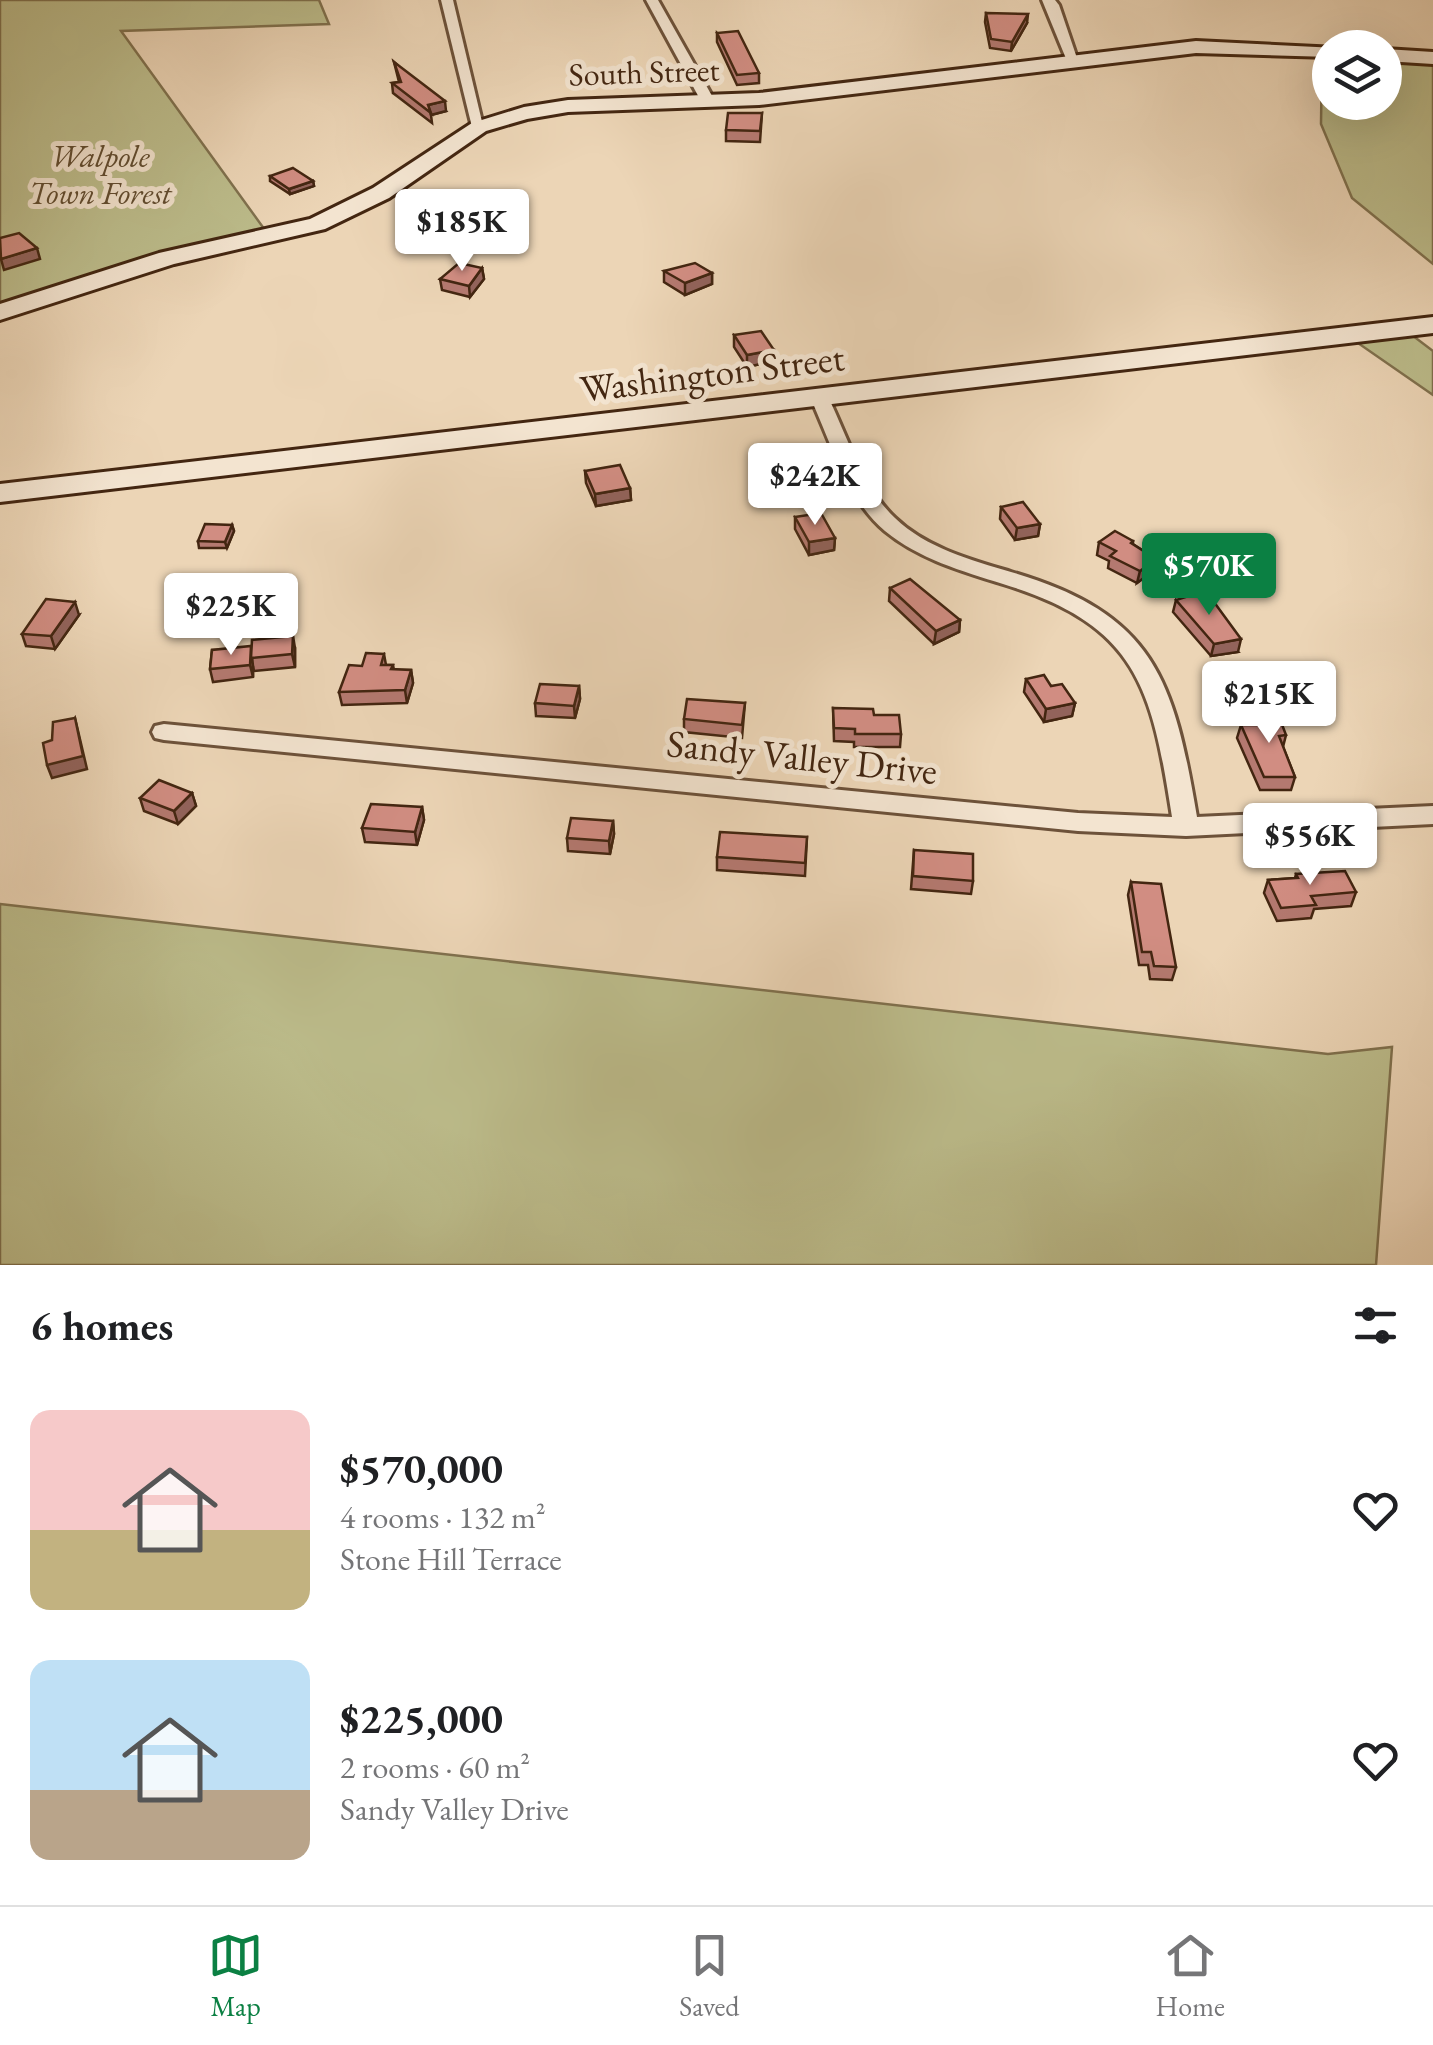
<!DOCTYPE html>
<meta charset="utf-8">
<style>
:root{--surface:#fff;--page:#f6f6f6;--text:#202124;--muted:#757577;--line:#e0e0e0;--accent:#0b8043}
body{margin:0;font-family:"EB Garamond",serif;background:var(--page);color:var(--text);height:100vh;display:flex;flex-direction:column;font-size:38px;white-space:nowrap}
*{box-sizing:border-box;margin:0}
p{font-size:32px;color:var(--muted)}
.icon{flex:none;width:55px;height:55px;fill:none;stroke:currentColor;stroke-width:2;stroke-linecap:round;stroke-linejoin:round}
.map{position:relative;height:1265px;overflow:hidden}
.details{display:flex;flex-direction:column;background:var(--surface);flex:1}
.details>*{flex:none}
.controls{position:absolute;left:1312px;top:30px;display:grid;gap:20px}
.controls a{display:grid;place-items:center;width:90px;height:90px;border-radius:50%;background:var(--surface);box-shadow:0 10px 40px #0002;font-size:50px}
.price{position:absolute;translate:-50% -85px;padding:0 22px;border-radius:10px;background:#fff;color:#222;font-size:32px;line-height:65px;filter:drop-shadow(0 2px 5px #0008)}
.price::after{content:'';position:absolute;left:50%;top:60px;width:30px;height:22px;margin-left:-15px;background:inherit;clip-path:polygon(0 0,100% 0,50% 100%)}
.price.active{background:var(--accent);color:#fff}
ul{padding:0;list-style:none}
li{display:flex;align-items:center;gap:30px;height:250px;padding:0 30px}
li span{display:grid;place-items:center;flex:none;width:280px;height:200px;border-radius:20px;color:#555}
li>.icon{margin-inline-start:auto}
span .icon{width:120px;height:120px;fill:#fffc;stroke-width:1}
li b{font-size:42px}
h2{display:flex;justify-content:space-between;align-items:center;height:120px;padding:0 30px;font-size:42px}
.dock{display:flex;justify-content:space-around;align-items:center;height:140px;border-top:2px solid var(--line);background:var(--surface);font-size:28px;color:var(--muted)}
.dock a{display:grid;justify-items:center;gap:5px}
.dock .active{color:var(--accent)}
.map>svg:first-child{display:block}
</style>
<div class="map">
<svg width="1433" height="1265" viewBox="0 0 1433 1265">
<rect width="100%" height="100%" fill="#ecd5b6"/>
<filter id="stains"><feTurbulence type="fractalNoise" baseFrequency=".002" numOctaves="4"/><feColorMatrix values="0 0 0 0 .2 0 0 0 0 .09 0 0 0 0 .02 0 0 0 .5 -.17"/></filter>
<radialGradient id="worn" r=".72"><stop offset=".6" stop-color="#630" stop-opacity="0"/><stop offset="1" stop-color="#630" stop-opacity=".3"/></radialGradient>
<g fill="#bcbc8b" stroke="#80714e" stroke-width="2.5">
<path d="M0,0h319l10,24 -208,7 149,206 -270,75z"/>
<path d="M1322,56h8v46h55v-42l48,4v200l-81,-66 -31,-74z"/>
<path d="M1400,326l33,25v44l-78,-54z"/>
<path d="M0,904l1328,150 64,-7 -16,218h-1376z"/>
</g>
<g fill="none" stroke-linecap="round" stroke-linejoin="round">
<defs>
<g id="street">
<path d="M441,0h12l31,130 -12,-3z"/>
<path d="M646,0h12l58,103 -2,3 -12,-3z"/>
<path d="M1042,0h13l4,5 20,59 -12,-3z"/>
<path d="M820,393l9,6c19,39 34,89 66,119 31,30 76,42 116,54 144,42 163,108 186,245l236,-11v18l-247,12 -108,-5 -914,-91 -9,-2 -3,-6 3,-6 9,-2 914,89 94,4c-20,-129 -34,-192 -169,-233 -41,-13 -84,-25 -118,-53 -38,-32 -54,-88 -74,-132z"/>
</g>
<g id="secondary">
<path d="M1196,41l141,7h-7v9l-134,-4 -437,52 -191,7 -41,7 -41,12 -97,67 -64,31 -151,35 -174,56v-16l159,-51 151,-34 63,-31 99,-65 52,-16 44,-7 191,-7z"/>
<path d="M1385,49l48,3v12l-48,-3z"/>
<path d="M1433,317v16l-1433,169v-18z"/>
</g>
</defs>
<use href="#street" stroke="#6d523a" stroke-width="6"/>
<use href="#secondary" stroke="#432611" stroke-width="6"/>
<use href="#street" fill="#f3e4d0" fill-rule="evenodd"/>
<use href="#secondary" fill="#f3e4d0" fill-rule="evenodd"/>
</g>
<g fill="#b47970" stroke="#432611" stroke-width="2.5">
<path d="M986,13l41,10 -16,28 -21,-3 -5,-26z"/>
<path d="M717,33l42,40v10l-22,2 -20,-43z"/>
<path d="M394,62l52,49 -15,4 1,8 -39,-30 -1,-10 7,-1z"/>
<path d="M762,113l-2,29 -34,-1v-11z"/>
<path d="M270,176l43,5 1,5 -24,8 -20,-13z"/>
<path d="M482,268l2,11 -14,18 -28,-7 -2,-11z"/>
<path d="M664,271l48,2v11l-27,11 -21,-13z"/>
<path d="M734,335l40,26 -27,6 -13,-20z"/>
<path d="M585,471l45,17 1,12 -35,6 -10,-23z"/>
<path d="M1001,507l39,17 -2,12 -23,4 -15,-21z"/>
<path d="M795,517l40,21 -1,12 -25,5 -14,-26z"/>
<path d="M232,525l2,6 -7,17h-28l-1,-7z"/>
<path d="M1133,541v3l23,15 -3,12 -16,12 -29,-15 1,-7 -12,-6 2,-13z"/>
<path d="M890,588l70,32 -1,12 -25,12 -45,-43z"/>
<path d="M1176,600l62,52 -27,4 -38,-44z"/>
<path d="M79,615l-24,34 -29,-3 -4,-12z"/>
<path d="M295,648v19l-41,4 -1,-5v11l-40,5 -3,-13 2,-19z"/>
<path d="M384,654l2,11h7l1,5h17l2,13 -6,20 -65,2 -3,-13 23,-26z"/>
<path d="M1026,679l25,7 24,17 -3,13 -28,6 -20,-30z"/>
<path d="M579,686l1,13 -5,19 -39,-2 -1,-13z"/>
<path d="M745,703l-3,35 -58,-6v-13z"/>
<path d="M833,708l41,7 27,19 -1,13h-46v-5l-20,-1z"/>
<path d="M1254,715l32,20 -3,12 12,30 -4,13h-31l-23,-52 4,-13h10z"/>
<path d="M192,793l4,13 -18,18 -34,-13 -4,-13z"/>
<path d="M422,807l2,13 -7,25 -52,-3 -3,-14z"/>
<path d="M613,821l1,13 -4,20 -42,-3 -1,-13z"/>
<path d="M807,837l-2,39 -88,-6v-13z"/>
<path d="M914,850l59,31 -2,13 -60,-5z"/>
<path d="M1296,874l60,18 -5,14 -37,3 -3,9 -34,3 -13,-28 4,-13 27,-2z"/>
<path d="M1131,882l45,85 -4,13 -22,-1 -2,-14h-9l-11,-70z"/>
</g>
<g fill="#92635b" stroke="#432611" stroke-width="2.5">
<path d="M1028,14l-1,9 -16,28 1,-9z"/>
<path d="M445,101l1,10 -15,4 -3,-10z"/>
<path d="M313,181l1,5 -24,8 -1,-5z"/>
<path d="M37,248l3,11 -36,11 -3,-11z"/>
<path d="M482,268l2,11 -14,18 -1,-11z"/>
<path d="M712,273v11l-27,11v-12z"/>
<path d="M774,350v11l-27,6v-12z"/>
<path d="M630,488l1,12 -35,6 -1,-12z"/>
<path d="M1040,524l-2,12 -23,4 2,-12z"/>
<path d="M232,525l2,6 -7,17 -2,-6z"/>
<path d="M835,538l-1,12 -25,5v-13z"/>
<path d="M1156,559l-3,12 -16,12 3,-12z"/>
<path d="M75,602l4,13 -24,34 -4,-13z"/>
<path d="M960,620l-1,12 -25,12 2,-13z"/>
<path d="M293,636l2,12v19l-3,-13z"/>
<path d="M1241,639l-3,13 -27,4 3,-12z"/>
<path d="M251,646l2,20v11l-3,-12z"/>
<path d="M411,670l2,13 -6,20 -2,-13z"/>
<path d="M579,686l1,13 -5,19 -1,-12z"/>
<path d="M1075,703l-3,13 -28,6 2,-13z"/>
<path d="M75,718l12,51 -35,9 -5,-13z"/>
<path d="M192,793l4,13 -18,18 -4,-13z"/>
<path d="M422,807l2,13 -7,25 -2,-13z"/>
<path d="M613,821l1,13 -4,20 -1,-13z"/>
</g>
<g fill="#d18d82" stroke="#432611" stroke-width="2.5">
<path d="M986,13l42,1 -16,28 -21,-3z"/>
<path d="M738,31l21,42 -22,2 -20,-42z"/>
<path d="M394,62l51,39 -17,4 3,8 -39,-30 9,-1z"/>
<path d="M728,113h34l-2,18 -34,-1z"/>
<path d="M293,168l20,13 -24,8 -19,-13z"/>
<path d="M19,233l18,15 -36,11 -1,-21z"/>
<path d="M459,263l23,5 -13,18 -29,-7z"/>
<path d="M695,263l17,10 -27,10 -21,-12z"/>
<path d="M761,331l13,19 -27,5 -13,-20z"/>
<path d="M620,465l10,23 -35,6 -10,-23z"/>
<path d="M1023,502l17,22 -23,4 -16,-21z"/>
<path d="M821,513l14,25 -26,4 -14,-25z"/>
<path d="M205,524l27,1 -7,17 -27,-1z"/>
<path d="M1115,531l18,10 -2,2 25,16 -16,12 -30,-15 6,-5 -17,-9z"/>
<path d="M910,579l50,41 -24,11 -46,-43z"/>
<path d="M1201,592l10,6 30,41 -27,5 -38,-44z"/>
<path d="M46,599l29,3 -24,34 -29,-2z"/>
<path d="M293,636l-1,18 -41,4 1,-18z"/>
<path d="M251,646l-1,19 -40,4 2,-19z"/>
<path d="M366,653l18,1 -3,11h12l-2,4 20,1 -6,20 -66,2 10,-27 13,1z"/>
<path d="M1044,675l7,11 11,-2 13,19 -29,6 -20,-30z"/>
<path d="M540,684l39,2 -5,20 -39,-3z"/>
<path d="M687,699l58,4 -3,22 -58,-6z"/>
<path d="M833,708l40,1 1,6h25l2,19h-46v-5l-21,-1z"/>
<path d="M1278,714l8,21 -7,1 16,41h-31l-23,-52h17l-4,-10z"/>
<path d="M75,718l8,38 -36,9 -4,-22 9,-3 1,-18z"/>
<path d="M159,780l33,13 -18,18 -34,-13z"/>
<path d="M371,804l51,3 -7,25 -53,-4z"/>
<path d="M571,818l42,3 -4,20 -42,-3z"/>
<path d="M720,832l87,5 -2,26 -88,-6z"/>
<path d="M914,850l59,4v27l-60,-5z"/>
<path d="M1345,871l11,21 -45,4 5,9 -35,3 -13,-28 30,-2 -2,-4z"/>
<path d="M1131,882l30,2 15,83 -22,-1 -3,-14h-9z"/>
</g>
<g text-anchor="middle" stroke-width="10" stroke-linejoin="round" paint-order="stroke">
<g font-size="32" fill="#432611" stroke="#f3e4d0">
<text transform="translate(644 72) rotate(-2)" y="11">South Street</text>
</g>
<g font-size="32" font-style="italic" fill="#614c30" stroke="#f3e4d0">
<text x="100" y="167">Walpole<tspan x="100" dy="37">Town Forest</tspan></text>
</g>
<g font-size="38" fill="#432611" stroke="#f3e4d0">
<text transform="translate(712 373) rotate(-7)" y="13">Washington Street</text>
<text transform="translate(802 757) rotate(6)" y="13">Sandy Valley Drive</text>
</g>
</g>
<rect width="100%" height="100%" filter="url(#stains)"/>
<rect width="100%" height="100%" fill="url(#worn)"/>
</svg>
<div class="controls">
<a><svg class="icon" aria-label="layers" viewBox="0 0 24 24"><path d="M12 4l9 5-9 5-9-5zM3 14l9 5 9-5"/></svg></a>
</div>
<b class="price" style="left:462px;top:274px">$185K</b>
<b class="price" style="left:815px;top:528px">$242K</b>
<b class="price active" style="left:1209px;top:618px">$570K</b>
<b class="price" style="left:231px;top:658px">$225K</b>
<b class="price" style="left:1269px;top:746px">$215K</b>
<b class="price" style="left:1310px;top:888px">$556K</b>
</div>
<section class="details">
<h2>6 homes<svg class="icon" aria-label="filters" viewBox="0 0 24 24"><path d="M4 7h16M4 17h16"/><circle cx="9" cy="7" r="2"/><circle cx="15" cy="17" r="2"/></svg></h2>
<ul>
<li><span style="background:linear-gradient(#f6c9c9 60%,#c2b280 0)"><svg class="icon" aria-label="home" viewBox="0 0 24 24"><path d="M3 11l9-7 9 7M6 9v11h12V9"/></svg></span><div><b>$570,000</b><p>4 rooms · 132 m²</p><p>Stone Hill Terrace</p></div><svg class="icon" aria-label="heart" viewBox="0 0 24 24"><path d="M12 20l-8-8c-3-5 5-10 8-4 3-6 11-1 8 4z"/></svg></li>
<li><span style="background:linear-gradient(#bfe0f5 65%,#b9a48a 0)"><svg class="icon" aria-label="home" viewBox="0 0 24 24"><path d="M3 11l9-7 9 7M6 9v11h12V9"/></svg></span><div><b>$225,000</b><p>2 rooms · 60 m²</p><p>Sandy Valley Drive</p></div><svg class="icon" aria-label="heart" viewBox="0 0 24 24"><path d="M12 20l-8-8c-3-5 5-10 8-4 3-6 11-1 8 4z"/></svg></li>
</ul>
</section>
<nav class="dock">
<a class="active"><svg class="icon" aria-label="map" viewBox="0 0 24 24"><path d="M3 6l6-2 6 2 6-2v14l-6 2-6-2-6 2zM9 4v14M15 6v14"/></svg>Map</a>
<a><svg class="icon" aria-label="saved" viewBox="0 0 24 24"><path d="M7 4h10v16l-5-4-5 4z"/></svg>Saved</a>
<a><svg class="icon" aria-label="home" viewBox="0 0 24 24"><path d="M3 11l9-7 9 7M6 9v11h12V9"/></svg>Home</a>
</nav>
